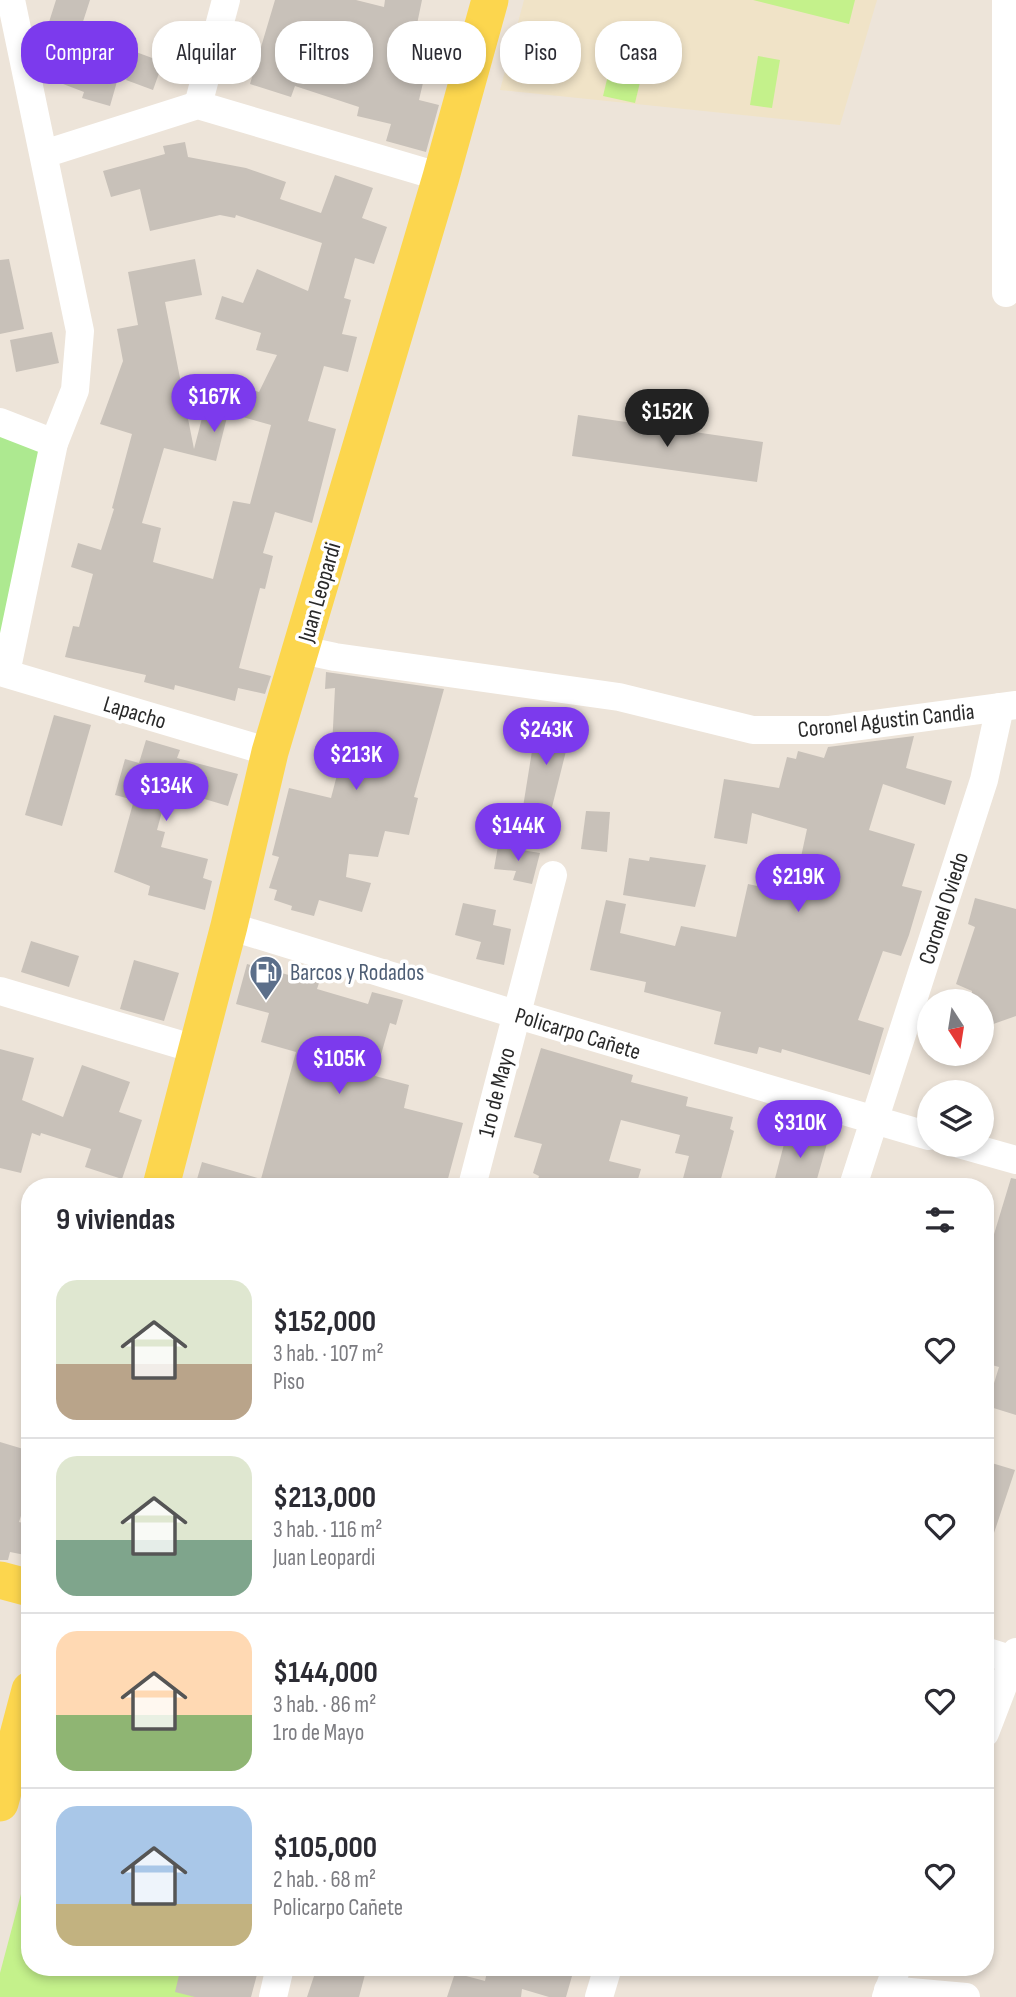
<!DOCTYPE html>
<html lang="es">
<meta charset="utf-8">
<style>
:root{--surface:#fff;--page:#f7f7f7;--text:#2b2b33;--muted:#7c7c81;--line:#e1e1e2;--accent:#7c3aed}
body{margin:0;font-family:"Sofia Sans Condensed",sans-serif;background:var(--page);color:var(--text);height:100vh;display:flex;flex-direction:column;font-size:26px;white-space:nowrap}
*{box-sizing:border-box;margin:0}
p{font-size:23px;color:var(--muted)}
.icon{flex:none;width:38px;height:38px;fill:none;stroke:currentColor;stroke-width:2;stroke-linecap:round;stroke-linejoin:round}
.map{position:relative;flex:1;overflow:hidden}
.panel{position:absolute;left:21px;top:1178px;width:973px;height:798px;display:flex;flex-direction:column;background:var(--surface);border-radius:28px;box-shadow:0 4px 10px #0003}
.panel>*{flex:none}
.top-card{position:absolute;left:21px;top:21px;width:975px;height:63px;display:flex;gap:14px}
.needle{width:46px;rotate:168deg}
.tools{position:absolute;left:917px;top:989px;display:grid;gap:14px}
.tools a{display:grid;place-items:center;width:77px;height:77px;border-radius:50%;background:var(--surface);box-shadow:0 4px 10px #0003;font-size:35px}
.price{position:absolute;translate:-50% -60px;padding:0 16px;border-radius:24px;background:var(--accent);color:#fff;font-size:23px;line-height:46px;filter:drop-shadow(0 2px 4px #0008)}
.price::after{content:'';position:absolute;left:50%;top:42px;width:21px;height:16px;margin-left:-10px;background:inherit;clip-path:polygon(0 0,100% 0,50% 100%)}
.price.selected{background:#222;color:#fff}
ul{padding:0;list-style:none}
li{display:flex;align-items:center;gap:21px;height:175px;padding:0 35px}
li+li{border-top:2px solid var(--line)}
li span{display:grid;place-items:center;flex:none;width:196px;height:140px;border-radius:21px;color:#555}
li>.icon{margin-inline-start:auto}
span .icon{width:84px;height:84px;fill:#fffc;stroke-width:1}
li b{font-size:30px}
h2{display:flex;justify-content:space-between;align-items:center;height:84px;padding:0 35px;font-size:30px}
.chip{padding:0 24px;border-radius:28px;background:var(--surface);box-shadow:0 4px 10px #0003;font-size:24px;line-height:63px}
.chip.selected{background:var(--accent);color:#fff}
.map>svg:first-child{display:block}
</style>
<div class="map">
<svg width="1016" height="1997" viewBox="0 0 1016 1997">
<rect width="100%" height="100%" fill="#ede4d9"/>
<path fill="#f0e3c7" d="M524,0h353l-37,125 -340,-35z"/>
<path fill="#ade990" d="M0,424l54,19 -54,228z"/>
<g fill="#c4f18b">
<path d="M753,0h102l-6,24z"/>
<path d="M617,38l32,7 -14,58 -32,-7z"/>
<path d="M758,56l22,4 -8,48 -22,-3z"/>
<path d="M30,1860v107h216l-8,30h-238v-24z"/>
</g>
<g fill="#c8c1b9" fill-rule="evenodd">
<path d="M56,0h34l-12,37 18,8 -6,17 30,9 -10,35 -28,-8 2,-6 -34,-13 12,-31 -19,-7z"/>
<path d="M275,0h81l28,7 1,-7h37l-11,53 18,4 -10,43 20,5 -13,47 -40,-11 5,-17 -34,-8 2,-9 -64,-21 -4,11 -41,-13z"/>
<path d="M136,52l27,10 -10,28 -27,-10z"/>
<path d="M185,142l3,15 58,11 40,14 -6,17 41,14 14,-38 38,13 -11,30 25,9 -13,37 -19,-6 -11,40 7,2 -9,34 15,3 -9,35 -24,-6 -16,55 28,8 -24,94 -37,-11 -12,41 10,3 -8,33 -5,-1 -21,80 32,8 -6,18 -27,-6 -3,13 -60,-16 -1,5 -30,-8 2,-7 -81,-18 8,-31 6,1 14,-53 -22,-7 7,-24 23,7 13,-41 -2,-1 20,-74 -32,-10 23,-63 -6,-32 21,-4 -10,-53 67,-13 7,36 -37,7 29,147 18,-70 47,13 18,-37 -21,-5 5,-17 -46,-14 7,-23 21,7 14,-34 51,22 14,-48 -86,-28 -1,3 -15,-3 -70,16 -10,-42 -29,8 -8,-26 62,-17 -2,-8zM228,413l43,12 -21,79 -17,-3 -20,78 -60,-17 8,-34 -19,-5 22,-75 52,13z"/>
<path d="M9,259l15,70 -24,5v-74z"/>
<path d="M52,332l7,31 -43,9 -6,-32z"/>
<path d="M578,415l185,27 -6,40 -185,-26z"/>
<path d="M326,672l118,17 -30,108 4,1 -9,37 -24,-4 -7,26 -29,-3 -3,23 25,6 -9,29 -43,-12 -5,16 -23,-6 1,-4 -18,-6 3,-10 -8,-2 10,-31 -7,-2 17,-67 42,10 13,-50 -12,-1 3,-59 -10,1z"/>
<path d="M54,715l37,10 -29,101 -37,-11z"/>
<path d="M536,726l35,5 -20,80 -28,-4z"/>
<path d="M914,736l-8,32 46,13 -7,24 -62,-21 -14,46 46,14 -13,42 20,5 -13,44 -8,21 -18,-5 -25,69 26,8 -14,47 -88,-26 -1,4 -22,-6 -2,7 -43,-10 7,-32 -77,-20 2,-10 -56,-12 16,-70 20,4 -6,29 55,13 6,-20 55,11 12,-53 45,10 14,-65 -55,-16 -5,31 -33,-6 10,-59 55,9 8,-31 9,2 2,-8 26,7 4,-11z"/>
<path d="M146,740l34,10 -3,8 61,16 -10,32 -37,-11 -1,3 -23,-5 -10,37 8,2 -4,15 47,12 -5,19 9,3 -7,29 -57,-15 2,-9 -36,-14 20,-72 -19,-5 10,-36 14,4z"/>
<path d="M586,811l24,1 -3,40 -26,-3z"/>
<path d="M498,846l42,7 -8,31 -19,-4 3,-9 -22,-2z"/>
<path d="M650,857l56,8 -11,42 -72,-12 6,-37 20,3z"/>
<path d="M975,898l41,11v107l-34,12v-27h-11l1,-10 -16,-7 19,-57 -7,-3z"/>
<path d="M463,903l33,7 -3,15 18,4 -7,36 -28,-6 5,-17 -26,-7z"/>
<path d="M31,941l48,15 -10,31 -48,-15z"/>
<path d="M134,960l45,13 -15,48 -44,-12z"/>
<path d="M247,964l72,19 -2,6 51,15 4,-12 31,8 -7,25 -6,-2 -15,53 34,9 -5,23 59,15 -17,63h-251l7,-24 59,17 35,-127 -35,-10 8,-29 -33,-9z"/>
<path d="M541,1048l92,27 -2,7 57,15 -2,9 47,11 -3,12 4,2 -15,55h-38l8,-30 -14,-3 5,-18 -59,-15 -12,41 32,8 -5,17h-100l3,-10 -6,-3 9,-29 -28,-7z"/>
<path d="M0,1049l34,9 -12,42 41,17 19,-52 48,17 -11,30 23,8 -20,59 -37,-12 6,-18 -50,-16 -1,3 -8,-3 -11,40 -21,-5z"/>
<path d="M788,1129l40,11 -13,46h-42z"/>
<path d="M1011,1178l5,1v236l-29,-9 12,-39 -14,-4v-99z"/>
<path d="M0,1442l30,9v37l-11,34 11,3v31l-20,-4 -2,8h-8z"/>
<path d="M985,1461l30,9 -26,78 -4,-1z"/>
<path d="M181,1967h78l-8,30h-56l-20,-5z"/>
<path d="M317,1967h50l-8,30h-52z"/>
<path d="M488,1967h77l-2,6 9,3 -6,21h-17l-27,-8 -1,8h-74l8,-24 30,8z"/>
</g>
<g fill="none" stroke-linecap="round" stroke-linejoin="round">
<g stroke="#fff" stroke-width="28">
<path d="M198,105l28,-105"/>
<path d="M44,154l154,-49 243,72"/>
<path d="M1006,293v-293"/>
<path d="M0,422l54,21"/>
<path d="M302,650l33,7 284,40 134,33h77l186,-25"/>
<path d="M0,672l270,80"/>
<path d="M6,673l48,-230 21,-53 5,-59 -69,-331"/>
<path d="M229,926l286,88 414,122"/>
<path d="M0,991l195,58"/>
<path d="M959,1144l57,16"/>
<path d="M472,1186l81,-311"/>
<path d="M853,1186l131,-406 16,-73"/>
<path d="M985,1651l31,10"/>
<path d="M985,1733l31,-81"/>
<path d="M888,1990l78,7"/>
<path d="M273,1997l7,-30"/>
<path d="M599,1997l9,-30"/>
<path d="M886,1997l11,-30"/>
</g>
<g stroke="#fcd64e" stroke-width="37">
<path d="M161,1186l68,-260 41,-174 171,-575 49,-177"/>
<path d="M0,1580l30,8"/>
<path d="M0,1803l30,-113"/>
</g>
</g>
<defs>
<symbol id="fuel-pin" viewBox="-11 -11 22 30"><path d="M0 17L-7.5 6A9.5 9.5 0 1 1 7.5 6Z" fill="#5c6f8a" stroke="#fff"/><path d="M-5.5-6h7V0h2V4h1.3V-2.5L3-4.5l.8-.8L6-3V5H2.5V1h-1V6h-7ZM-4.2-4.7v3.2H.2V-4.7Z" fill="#fff"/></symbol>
</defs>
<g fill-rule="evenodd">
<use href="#fuel-pin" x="247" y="953" width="38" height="52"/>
</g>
<g text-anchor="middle" stroke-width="7" stroke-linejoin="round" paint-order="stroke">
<g font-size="23" fill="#292929" stroke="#fff">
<text transform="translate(319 592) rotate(-74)" y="8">Juan Leopardi</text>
<text transform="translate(135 712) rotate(17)" y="8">Lapacho</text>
<text transform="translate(886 720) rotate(-6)" y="8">Coronel Agustin Candia</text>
<text transform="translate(943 908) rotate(-72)" y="8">Coronel Oviedo</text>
<text transform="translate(578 1033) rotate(17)" y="8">Policarpo Cañete</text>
<text transform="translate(496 1092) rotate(-76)" y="8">1ro de Mayo</text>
</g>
<g font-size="23" fill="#4e5e75" stroke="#fff" text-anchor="start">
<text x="290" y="980">Barcos y Rodados</text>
</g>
</g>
</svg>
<div class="tools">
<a><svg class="needle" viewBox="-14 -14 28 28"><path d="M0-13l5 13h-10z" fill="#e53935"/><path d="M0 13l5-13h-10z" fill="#7c7c81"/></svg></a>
<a><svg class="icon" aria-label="layers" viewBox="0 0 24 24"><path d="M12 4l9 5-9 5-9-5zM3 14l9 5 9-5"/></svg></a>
</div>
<b class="price" style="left:214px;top:434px">$167K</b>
<b class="price selected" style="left:667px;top:449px">$152K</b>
<b class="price" style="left:546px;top:767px">$243K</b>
<b class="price" style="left:356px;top:792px">$213K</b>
<b class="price" style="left:166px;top:823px">$134K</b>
<b class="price" style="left:518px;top:863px">$144K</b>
<b class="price" style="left:798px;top:914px">$219K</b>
<b class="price" style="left:339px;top:1096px">$105K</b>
<b class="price" style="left:800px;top:1160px">$310K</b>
<div class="top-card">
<a class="chip selected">Comprar</a>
<a class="chip">Alquilar</a>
<a class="chip">Filtros</a>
<a class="chip">Nuevo</a>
<a class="chip">Piso</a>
<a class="chip">Casa</a>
</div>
<section class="panel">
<h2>9 viviendas<svg class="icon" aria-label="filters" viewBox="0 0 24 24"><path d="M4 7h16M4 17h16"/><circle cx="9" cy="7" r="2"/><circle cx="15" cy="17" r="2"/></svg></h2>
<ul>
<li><span style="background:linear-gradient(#dfe7d0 60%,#b9a48a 0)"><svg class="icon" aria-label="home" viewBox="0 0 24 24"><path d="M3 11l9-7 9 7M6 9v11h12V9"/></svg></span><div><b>$152,000</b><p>3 hab. · 107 m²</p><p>Piso</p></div><svg class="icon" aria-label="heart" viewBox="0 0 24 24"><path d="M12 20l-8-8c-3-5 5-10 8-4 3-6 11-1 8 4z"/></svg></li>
<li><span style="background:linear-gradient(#dfe7d0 60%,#7fa58c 0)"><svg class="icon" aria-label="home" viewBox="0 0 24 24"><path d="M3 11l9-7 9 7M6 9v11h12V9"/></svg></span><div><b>$213,000</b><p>3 hab. · 116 m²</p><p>Juan Leopardi</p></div><svg class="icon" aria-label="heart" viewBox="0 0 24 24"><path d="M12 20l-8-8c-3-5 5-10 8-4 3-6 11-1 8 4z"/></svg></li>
<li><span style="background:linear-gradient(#ffd9b3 60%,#8fb573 0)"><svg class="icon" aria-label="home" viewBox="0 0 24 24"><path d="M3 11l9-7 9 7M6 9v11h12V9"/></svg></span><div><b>$144,000</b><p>3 hab. · 86 m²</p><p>1ro de Mayo</p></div><svg class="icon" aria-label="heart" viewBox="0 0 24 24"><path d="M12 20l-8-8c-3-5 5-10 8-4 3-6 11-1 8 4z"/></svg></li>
<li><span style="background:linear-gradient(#a9c7e8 70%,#c2b280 0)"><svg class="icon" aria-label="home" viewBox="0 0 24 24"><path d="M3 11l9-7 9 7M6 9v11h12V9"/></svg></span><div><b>$105,000</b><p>2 hab. · 68 m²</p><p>Policarpo Cañete</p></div><svg class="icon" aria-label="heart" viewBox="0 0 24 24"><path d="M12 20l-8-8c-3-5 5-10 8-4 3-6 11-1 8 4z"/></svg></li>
</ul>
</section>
</div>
